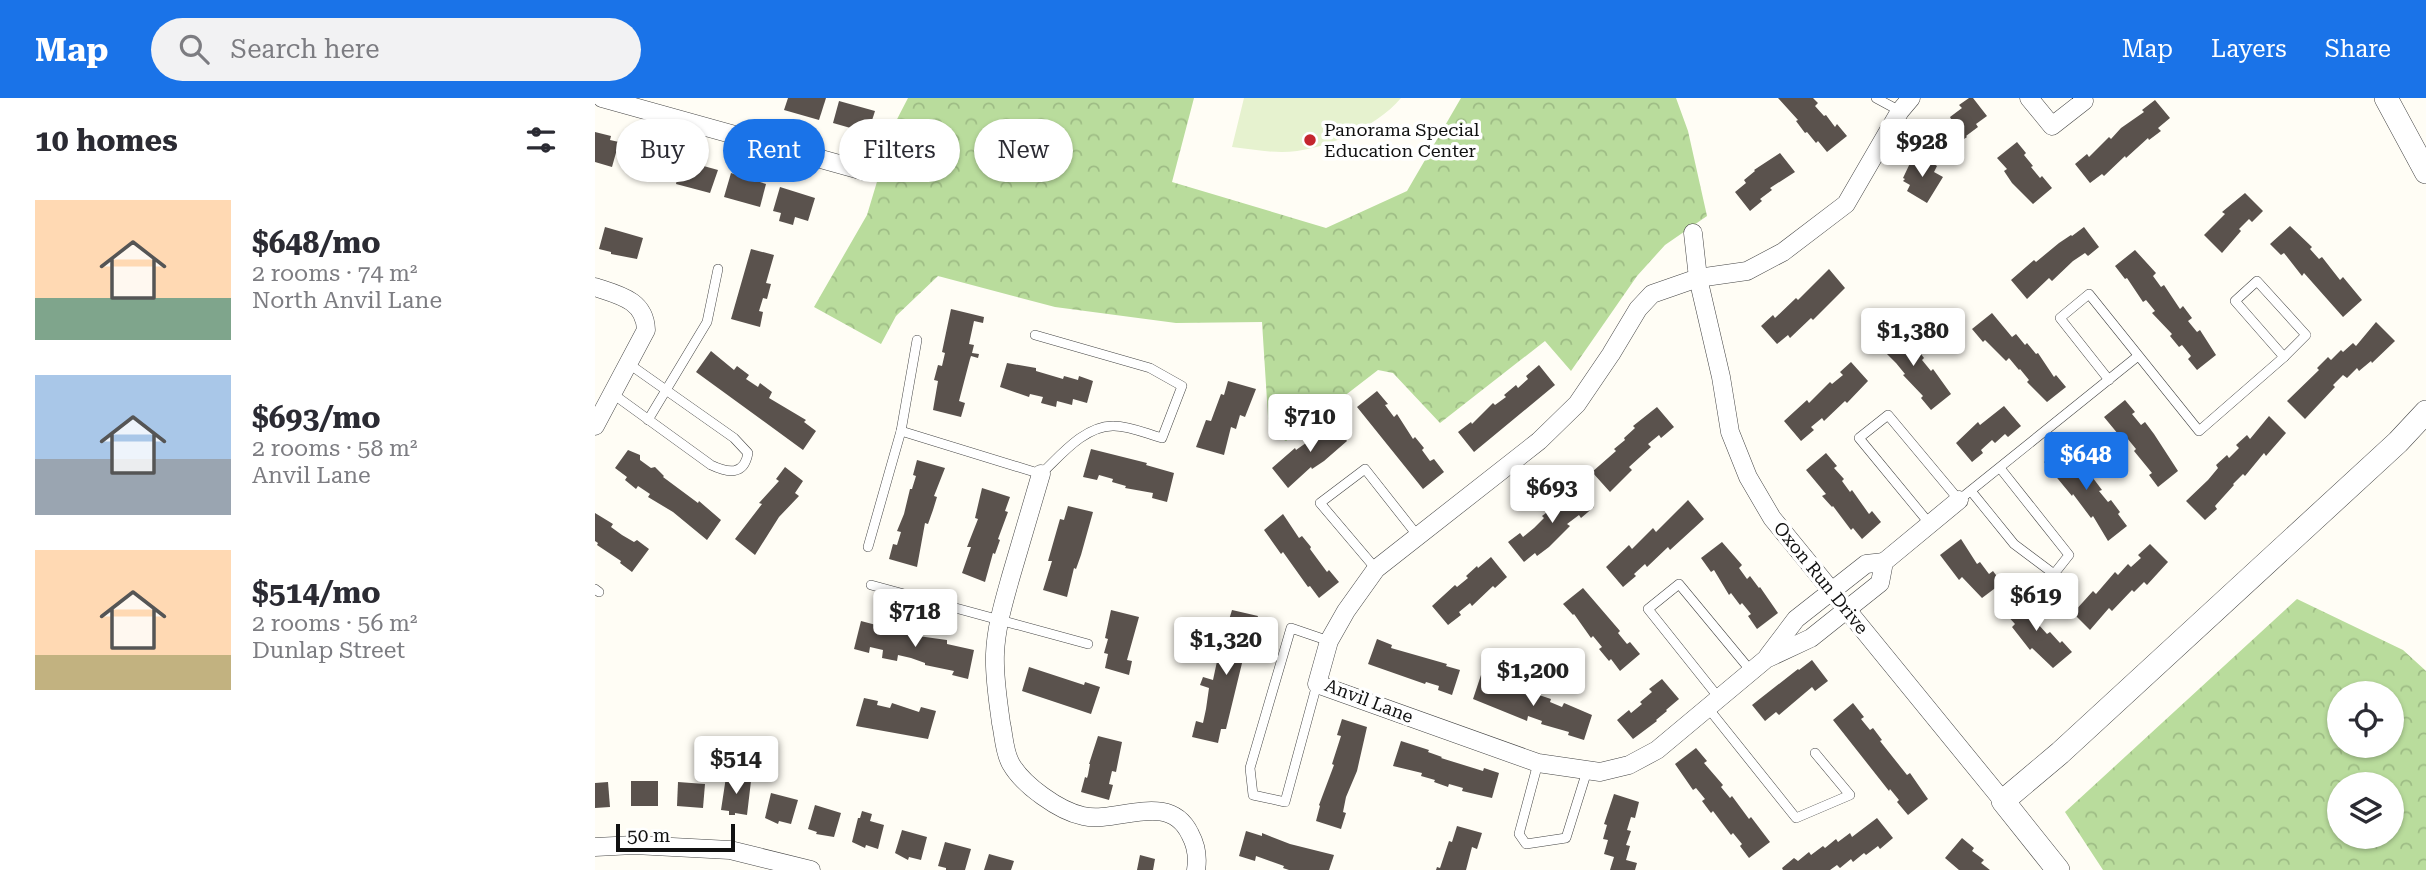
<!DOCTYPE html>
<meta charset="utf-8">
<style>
:root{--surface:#fff;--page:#f2f2f3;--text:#2b2b33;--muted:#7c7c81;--accent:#1a73e8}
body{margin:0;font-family:"Roboto Serif",serif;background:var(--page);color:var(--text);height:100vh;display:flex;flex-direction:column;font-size:26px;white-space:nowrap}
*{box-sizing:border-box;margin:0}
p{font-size:23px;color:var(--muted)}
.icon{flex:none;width:38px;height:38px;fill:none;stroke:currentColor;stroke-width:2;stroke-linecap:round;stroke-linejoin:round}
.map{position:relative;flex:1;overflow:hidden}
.panel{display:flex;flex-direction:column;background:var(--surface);width:595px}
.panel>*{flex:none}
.guide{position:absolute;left:21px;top:21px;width:665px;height:63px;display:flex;gap:14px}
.buttons{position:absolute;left:1732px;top:583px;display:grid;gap:14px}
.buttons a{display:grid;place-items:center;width:77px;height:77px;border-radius:50%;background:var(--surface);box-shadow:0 2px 5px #0004;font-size:35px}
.scale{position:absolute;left:21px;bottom:18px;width:119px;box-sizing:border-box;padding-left:7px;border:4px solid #111;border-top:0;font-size:19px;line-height:24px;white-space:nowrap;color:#111;-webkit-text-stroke:5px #fff;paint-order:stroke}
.price{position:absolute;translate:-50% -60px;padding:0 16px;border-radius:7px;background:#fff;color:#222;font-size:23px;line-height:46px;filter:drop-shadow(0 2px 4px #0008)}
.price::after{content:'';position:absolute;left:50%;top:42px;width:21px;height:16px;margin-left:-10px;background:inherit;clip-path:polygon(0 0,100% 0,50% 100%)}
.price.active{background:var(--accent);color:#fff}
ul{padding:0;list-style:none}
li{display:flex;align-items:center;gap:21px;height:175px;padding:0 35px}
li span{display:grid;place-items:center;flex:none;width:196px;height:140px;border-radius:0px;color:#555}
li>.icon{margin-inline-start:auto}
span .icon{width:84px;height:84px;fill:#fffc;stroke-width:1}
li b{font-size:30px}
h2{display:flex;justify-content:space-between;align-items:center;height:84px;padding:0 35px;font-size:30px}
.tag{padding:0 24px;border-radius:32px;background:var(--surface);box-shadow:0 2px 5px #0004;font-size:24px;line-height:63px}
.tag.active{background:var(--accent);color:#fff}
header{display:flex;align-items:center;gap:42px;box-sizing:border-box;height:98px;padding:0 35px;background:var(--accent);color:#fff}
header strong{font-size:33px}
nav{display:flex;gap:38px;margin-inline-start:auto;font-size:24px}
.search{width:490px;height:63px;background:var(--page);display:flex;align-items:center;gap:18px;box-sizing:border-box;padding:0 24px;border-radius:38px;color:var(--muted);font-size:26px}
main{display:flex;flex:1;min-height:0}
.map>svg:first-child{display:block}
</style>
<header>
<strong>Map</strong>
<div class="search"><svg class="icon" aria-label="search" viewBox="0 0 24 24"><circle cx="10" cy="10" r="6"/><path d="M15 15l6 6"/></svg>Search here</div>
<nav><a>Map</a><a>Layers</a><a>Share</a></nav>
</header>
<main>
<section class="panel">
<h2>10 homes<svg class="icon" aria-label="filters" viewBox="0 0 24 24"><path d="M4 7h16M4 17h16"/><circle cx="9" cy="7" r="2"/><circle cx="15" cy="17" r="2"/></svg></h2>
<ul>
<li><span style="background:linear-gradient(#ffd9b3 70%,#7fa58c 0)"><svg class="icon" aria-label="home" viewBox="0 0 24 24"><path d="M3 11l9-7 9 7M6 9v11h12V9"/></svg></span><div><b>$648/mo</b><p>2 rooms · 74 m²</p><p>North Anvil Lane</p></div></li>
<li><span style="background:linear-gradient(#a9c7e8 60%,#9aa5b1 0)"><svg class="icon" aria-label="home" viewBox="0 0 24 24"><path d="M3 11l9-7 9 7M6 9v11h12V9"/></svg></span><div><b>$693/mo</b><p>2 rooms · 58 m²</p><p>Anvil Lane</p></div></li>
<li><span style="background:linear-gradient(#ffd9b3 75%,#c2b280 0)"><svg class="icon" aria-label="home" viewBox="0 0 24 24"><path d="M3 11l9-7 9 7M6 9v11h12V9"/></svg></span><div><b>$514/mo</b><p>2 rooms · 56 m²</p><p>Dunlap Street</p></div></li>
</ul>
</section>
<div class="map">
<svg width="1831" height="772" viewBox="0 0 1831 772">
<defs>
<pattern id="forest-crowns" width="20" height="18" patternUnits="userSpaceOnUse" patternTransform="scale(1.75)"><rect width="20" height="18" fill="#b9dc9c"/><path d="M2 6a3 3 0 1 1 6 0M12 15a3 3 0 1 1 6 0" fill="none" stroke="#9ebc85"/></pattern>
</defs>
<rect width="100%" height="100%" fill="#fffdf5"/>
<g fill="url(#forest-crowns)" fill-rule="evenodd">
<path d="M313,0h286l-22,84 154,46 81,-37 54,-93h215l12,33 19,85 -42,29 -28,31 -66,95 -26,-30 -105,82 -47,-50 -15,-3 -92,71 -17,-9 -7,-110 -86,1 -121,-16 -117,-31 -42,40 -15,28 -67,-37 53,-92 27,-90z"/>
<path d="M1702,501l106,51 23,21v199h-323l-38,-58zM1745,595h52v53h-52zM1745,686h52v52h-52z"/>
</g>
<path fill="#e6f2cf" d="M649,0h157c-25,30 -80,54 -119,54 -16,0 -33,-3 -50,-5z"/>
<g fill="#5a524d">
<path d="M193,0h38l-7,22 -35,-10z"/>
<path d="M1183,0h35l5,5 -3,3 9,10 2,-1 9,12 2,-3 10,12 -20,16 -9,-11 -2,2 -9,-11 -2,1 -9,-12 2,-1z"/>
<path d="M1374,0h4l14,18 -11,8 2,3 -12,9 1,1 -25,17 -15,-19 24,-16 -1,-2 12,-9 -3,-3z"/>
<path d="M1560,2l15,18 -12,10 3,3 -12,9 -1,-2 -22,20 -1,-2 -21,20 -2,-2 -12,9 -15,-19 12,-10 2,3 20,-20 2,2 10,-11 23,-16 -2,-2z"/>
<path d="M244,3l36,10 -7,22 -35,-10z"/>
<path d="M0,34l16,4 -1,4 9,2 -7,25 -17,-5z"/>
<path d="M1422,44l9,11 -2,2 9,11 -2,1 9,11 2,-2 10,12 -19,16 -21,-21 -8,-12 3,-2 -10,-11z"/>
<path d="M39,48l35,11 -8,23 -35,-11z"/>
<path d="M1185,55l15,19 -25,16 2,2 -12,9 2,2 -12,10 -15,-19 11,-9 -2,-3 11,-9 -1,-1z"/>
<path d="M1330,60l12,8 -3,6 9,5 -16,26 -20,-12 3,-6 -7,-4 2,-2 -2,-1 9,-19 9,5z"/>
<path d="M87,62l36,10 -8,23 -34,-9z"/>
<path d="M136,75l35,11 -6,23 -36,-10z"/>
<path d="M185,89l35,11 -7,23 -13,-4 -2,8 -14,-4 2,-8 -8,-2z"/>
<path d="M1650,95l18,18 -11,11 -3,-3 -10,10 2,2 -19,22 -18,-18 21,-21 -3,-2z"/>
<path d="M1695,128l22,21 -2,2 9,10 3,-2 18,23 3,-3 19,23 -19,17 -39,-44 -2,3 -18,-23 -3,2 -11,-11z"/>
<path d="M10,129l38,11 -6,21 -26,-5v-2l-12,-3z"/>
<path d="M1489,129l15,20 -11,9 -3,-3 -12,8 -21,20 -3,-3 -22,21 -16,-19 23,-20 2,2 23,-19 12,-8 1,1z"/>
<path d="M156,151l23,6 -8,28 5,1 -4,15 -4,-1 -4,13 4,1 -3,15 -29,-8z"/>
<path d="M1540,152l21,23 -3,3 8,11 3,-2 16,24 3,-3 9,12 -4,3 9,11 3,-2 16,25 -19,15 -9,-11 3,-3 -9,-11 -3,2 -9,-11 2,-2 -20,-21 3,-2 -9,-11 -3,2 -16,-24 -2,1 -10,-13z"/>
<path d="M1234,171l16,19 -32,32 -2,-2 -21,20 -2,-3 -11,9 -16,-18 12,-11 2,3 21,-20 2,2z"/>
<path d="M356,211l33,8 -1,6 -9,-2 -5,23 5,1 -2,8 7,1 -1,4 -7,-2 -1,3 -11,42 6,2 -4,14 -28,-7 5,-29 -4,-1 4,-15 4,1 3,-13 -3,-1z"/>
<path d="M1397,215l20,24 4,-3 9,11 2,-2 9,11 2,-1 16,24 2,-2 10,12 -19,15 -20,-20 2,-2 -9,-11 -1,1 -10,-12 -3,3 -21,-21 -2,2 -11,-13z"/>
<path d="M1781,224l19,19 -23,22 -1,-2 -12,10 -2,-3 -10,10 -4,-3 -10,10 2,2 -30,32 -18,-18 32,-31 -2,-2 11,-11 3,3 10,-10 2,2 10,-9 3,3z"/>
<path d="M1297,229l21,21 2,-2 9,12 -2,2 9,11 2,-2 18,25 -20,16 -10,-12 2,-2 -20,-21 2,-1 -9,-11 -11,-11 -3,2 -9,-11z"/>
<path d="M116,253l23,19 3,-4 12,9 -3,4 12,8 2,-4 12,9 -3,6 37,22 -2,2 12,9 -13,19 -107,-78z"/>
<path d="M1256,264l17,19 -21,22 -2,-2 -21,20 -2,-3 -11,9 3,3 -13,11 -17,-20 23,-21 2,3 21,-21 2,2 11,-9 -3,-3z"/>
<path d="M412,265l29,5v3l27,8 1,-3 14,4 1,-4 14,5 -6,22 -14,-4 -1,6 -15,-4 -1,6 -15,-4 2,-6 -13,-3 -1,3 -29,-10z"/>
<path d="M944,267l16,20 -81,67 -16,-20 13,-10 1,2 21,-21 2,2 11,-8 -2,-2 12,-10 2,3 10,-9 -2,-3z"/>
<path d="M633,283l28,8 -11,28 -5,-2 -4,14 -5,-2 -7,28 -28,-8 10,-27 5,1 10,-27 3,1z"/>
<path d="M782,293l11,13 -3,1 9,12 3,-3 16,25 2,-2 9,11 -2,2 8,11 4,-2 10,13 -21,17 -66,-82z"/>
<path d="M1530,302l10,12 -3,2 9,11 4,-3 9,12 24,37 -20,16 -9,-12 3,-2 -18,-22 2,-2 -9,-11 -4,2 -19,-23z"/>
<path d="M1409,308l17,20 -13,11 -3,-3 -10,9 -3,-3 -11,10 2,3 -11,9 -16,-19 22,-21 2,3z"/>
<path d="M1062,309l17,20 -13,11 -2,-3 -11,9 3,3 -22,20 3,3 -22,22 -18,-20 24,-21 -2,-2 11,-9 -1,-2 11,-10 -2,-2z"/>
<path d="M1674,318l17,17 -20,23 -2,-3 -19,23 -2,-2 -10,10 1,1 -19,21 2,3 -12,11 -19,-19 22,-21 10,-12 -2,-3 11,-10 2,3 10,-10 -3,-3 11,-10 3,4z"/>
<path d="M736,322l16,21 -23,20 -12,8 -1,-2 -23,21 -16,-20 23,-20 1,2 24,-17 -2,-2z"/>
<path d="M1469,348l19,21 -2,2 9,11 3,-2 9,12 -3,1 9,11 3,-2 9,12 -2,2 9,12 -19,15 -15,-25 -2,2 -18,-24 -1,2 -28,-34z"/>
<path d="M496,351l56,14 -1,2 28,8 -7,29 -15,-4 1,-5 -28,-5 1,-2 -14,-4 1,-3 -14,-4 -2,5 -14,-3z"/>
<path d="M33,352l12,5v5l11,8 4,-1 9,9 -1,1 35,26 1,-2 22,19 -14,20 -34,-28 -25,-15 2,-3 -12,-8 -2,3 -11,-9 2,-3 -12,-9z"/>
<path d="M1231,355l11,13 -3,2 10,11 -2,2 8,11 2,-2 17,24 3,-3 9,11 -19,17 -9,-11 -2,2 -18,-24 -1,1 -10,-11 4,-2 -20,-24z"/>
<path d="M322,362l28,8 -11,28 3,1 -4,13 -5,14 -3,-1 -8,44 -28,-8 4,-15 4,1 4,-13 -4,-1 7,-17 6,-25h2l4,-13 -3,-1z"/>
<path d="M190,369l18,14 -8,12 4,3 -20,21 -24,38 -20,-16 27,-35 -3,-1 20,-22 -3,-2z"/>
<path d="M983,388l16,21 -13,11 -2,-3 -12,9 3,2 -21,21 -12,9 -2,-3 -11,9 -16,-20 12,-9 3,4 11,-9 10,-10 -2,-2 12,-9 -2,-2z"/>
<path d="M387,390l28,9 -5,14 3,1 -10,27 2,1 -5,14 -2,-1 -8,29 -23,-9 9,-26h-4l11,-28 -3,-1z"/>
<path d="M1093,402l16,19 -34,31 -2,-3 -21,20 -2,-3 -11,10 2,2 -13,11 -17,-20 23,-22 3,4 21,-21 3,4z"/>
<path d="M473,408l25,6 -12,43 -5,14 -2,-1 -7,29 -24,-7 9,-29h-4l12,-42 4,1z"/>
<path d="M0,415l18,11 -2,3 11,8 12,7 3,-2 12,9 -17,23 -12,-9 1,-2 -24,-16 1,-2 -3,-2z"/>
<path d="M688,416l16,24 3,-2 9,11 -1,2 17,23 2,-2 10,12 -20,16 -9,-12 -2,1 -25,-35 -2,2 -17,-24z"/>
<path d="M1366,441l16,25 3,-2 9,12 4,-3 9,12 -20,15 -20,-21 -3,3 -19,-25z"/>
<path d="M1127,444l20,23 -3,3 8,11 3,-3 9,12 1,-1 18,26 -21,16 -9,-13 3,-2 -9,-11 -2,2 -9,-12 -2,2 -15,-25 -3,2 -10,-14z"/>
<path d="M1555,446l18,18 -21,23 -3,-3 -10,10 -2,-2 -20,21 -3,-3 -19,22 -17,-17 20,-22 3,3 19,-22 3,3 10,-11 3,3 10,-9 -3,-3z"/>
<path d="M896,459l16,20 -12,11 -2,-2 -21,20 -2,-3 -11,9 2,3 -13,10 -16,-19 23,-21 2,2 11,-9 -2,-2 11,-10 1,2z"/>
<path d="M988,490l37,43 -2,2 9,11 3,-2 10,12 -20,17 -9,-12 -2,2 -10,-12 3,-2 -9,-11 -2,2 -17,-24 -1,1 -10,-11z"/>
<path d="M1429,497l11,13 -4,3 10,11 -3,2 9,10 3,-2 10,11 2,-2 10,11 -19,16 -21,-20 -2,2 -18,-23 3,-3 -11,-12z"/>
<path d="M516,512l28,7 -12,43 5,1 -3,14 -24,-7 3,-14 -4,-1 4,-14 -3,-1z"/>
<path d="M637,512l26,6 -5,16h-2l-6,28 -2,-1 -17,70h-5l-3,14 -26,-6 4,-16 7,2 3,-14 3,-21 -9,-3 3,-8 10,3 6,-28 4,-1 3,-11 -3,-1z"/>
<path d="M266,523l57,15 29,4v4l27,6 -6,29 -16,-4 2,-4 -29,-6v-2l-14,-5 -13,-3 -1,6 -15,-3 1,-8 -13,-3 -1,6 -15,-4z"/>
<path d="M782,541l15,6 -1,3 56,16 -1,2 14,4 -8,25 -14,-5 1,-4 -13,-4 -1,2 -57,-20z"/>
<path d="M1217,562l16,21 -13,10 -3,-4 -33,28 -3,-3 -11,9 -13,-16 46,-36 1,1z"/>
<path d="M434,569l55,18 1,-3 15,5 -9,27 -69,-23z"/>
<path d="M886,577l14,5 -1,3 13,6 28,8 1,-3 15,5 -1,3 12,5 2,-4 28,12 -8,25 -16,-5 1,-3 -28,-8 1,-3 -14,-5 -1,5 -54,-22z"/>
<path d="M1067,581l17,20 -13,11 1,1 -11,9 1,1 -24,18 -16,-19 12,-10 2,3 11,-9 -2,-2 12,-10 -3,-3z"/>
<path d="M269,600l14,3 -1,4 13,3 2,-5 27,9 2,-5 15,4 -8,28 -72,-13z"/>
<path d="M1258,605l11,14 -3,2 9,11 3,-2 9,12 -2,1 27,34 3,-2 18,26 -20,16 -11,-13 2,-2 -9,-11 -1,2 -56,-71z"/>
<path d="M747,621l25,8 -10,44 -11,26 -3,15 3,1 -5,16 -25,-8 4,-15 -1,-1 15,-40 -2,-1 9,-28 -4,-1z"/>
<path d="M503,638l24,6 -6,30 -4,-1 -3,13 4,1 -4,15 -28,-8 4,-15 2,1 1,-3 2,-11h-1z"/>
<path d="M806,643l28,9 -1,2 14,5 -1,1 42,13 1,-3 15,5 -7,25 -30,-7 1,-3 -14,-4 -1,3 -14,-5 1,-2 -14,-4 1,-3 -29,-7z"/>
<path d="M1101,650l11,13 -3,2 19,22 -2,2 9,11 2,-2 17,23 2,-2 19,25 -21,16 -9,-12 2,-2 -9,-11 -2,2 -18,-24 -2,2 -9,-12 3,-2 -9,-11 -3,2 -18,-26z"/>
<path d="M131,679l13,2 -2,9h2l1,-9 11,2 -4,34 -12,-2v2h-6v-4l-8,-1z"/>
<rect x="36" y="683" width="27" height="25"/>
<path d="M13,684l2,25 -15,1v-25z"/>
<path d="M83,684l27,2 -2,24 -26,-2z"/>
<path d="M176,695l27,7 -7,24 -12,-3 -1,3 -13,-6z"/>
<path d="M1019,696l25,8 -4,16 -4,-1 -4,13 4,1 -5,14 4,1 -4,14 11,3 -2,7h-25l4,-13 -10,-3 4,-14 -5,-1 4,-14 -3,-1z"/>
<path d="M220,707l26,8 -7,24 -18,-3 1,-2 -9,-3z"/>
<path d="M267,713l10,3 -2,7 14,4 -6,24 -12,-4 -1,3 -13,-6 6,-24h2z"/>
<path d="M1282,720l16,20 -13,11 -2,-3 -12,9 -2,-2 -11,9 -2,-3 -11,9 -3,-3 -7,5h-47l-1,-2 12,-10 4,3 11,-9 2,3 12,-9 2,2 11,-9 2,3 12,-9 2,4z"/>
<path d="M862,728l25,7 -5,16 -5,-2 -6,23h-30l1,-3 3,1 9,-27 3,1z"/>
<path d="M307,732l25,7 -6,23 -12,-3 -1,3 -13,-7z"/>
<path d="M651,733l16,5v-3l28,11 44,11 -5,15h-40l-6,-2 1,-2 -28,-10 -1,5 -16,-5z"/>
<path d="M1367,740l12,10 -2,3 12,9 -3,3 9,7h-31l-14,-12z"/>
<path d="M350,744l26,7 -6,21h-19v-2l-8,-2z"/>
<path d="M394,756l25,7 -3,9h-27z"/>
<path d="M545,757l15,4 -2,11h-16z"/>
</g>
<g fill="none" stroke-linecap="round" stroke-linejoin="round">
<defs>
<g id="service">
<path d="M1281,0l24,13"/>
<path d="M1662,183l49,54 -22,22 -49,-56z"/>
<path d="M1514,282l-49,-62 29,-24 110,137 85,-74"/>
<path d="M18,296l98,71c17,8 33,11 37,-12l-14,-15 -105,-74"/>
<path d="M53,322l59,-98 11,-53"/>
<path d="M306,333l140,43c19,-18 44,-49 73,-48 16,0 33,8 48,12l20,-52 -32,-18 -115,-33"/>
<path d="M1376,393l43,53 40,30 15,-19 -69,-87"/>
<path d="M1334,425l-70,-85 29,-23 71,85 179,-144"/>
<path d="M273,449l33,-116 16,-91"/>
<path d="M781,471l-56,-66 45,-34 52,66"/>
<path d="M276,487l217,59"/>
<path d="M0,491l4,3"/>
<path d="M722,586l-32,118 -32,-7 -3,-27 41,-140 38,13"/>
<path d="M1124,600l-71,-89 31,-25 72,87"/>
<path d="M1113,610l88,110 54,-23 -35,-42"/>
<path d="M943,665l-19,71 7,10 40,-6 21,-67"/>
</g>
<g id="minor">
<path d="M7,0l262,73"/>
<path d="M1316,0l-11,13 -54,93 -63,48 -36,19 -49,7 -46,16 -14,15 -27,45 -34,50 -38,37 -163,128 -30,42 -17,30 -12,43 221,79 62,9 29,-7 28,-15 109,-91 45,-21 69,-55 4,-21 75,-62"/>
<path d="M1434,0l23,28 32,-25 -2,-3"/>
<path d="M1098,135l5,45 23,99 9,55 18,45 24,41 231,283"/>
<path d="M0,189c24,8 50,13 51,43l-51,96"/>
<path d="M446,376c-10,34 -20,68 -30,102 -7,25 -15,51 -16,78 -1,23 3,46 6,69 3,13 3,29 10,41 12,21 48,47 72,52 34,8 86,-26 107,18 6,11 8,24 6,36"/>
<path d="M1173,558l28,-37 70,-55 18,-2"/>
<path d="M0,749l39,-2 96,5 81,20"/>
</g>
<g id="tertiary">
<path d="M1791,0l40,74"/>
<path d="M1463,772l-55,-69 57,-48 338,-311 28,-30"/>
</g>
</defs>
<use href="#service" stroke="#444" stroke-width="10"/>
<use href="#minor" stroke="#444" stroke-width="19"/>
<use href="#tertiary" stroke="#444" stroke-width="24"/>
<use href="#service" stroke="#fff" stroke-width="9"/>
<use href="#minor" stroke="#fff" stroke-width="18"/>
<use href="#tertiary" stroke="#fff" stroke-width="23"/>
</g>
<circle fill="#c4262e" stroke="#fff" stroke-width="2.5" cx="715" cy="42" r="7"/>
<g text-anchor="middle" stroke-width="7" stroke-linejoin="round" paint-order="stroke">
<g font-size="18" fill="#111" stroke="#fff" text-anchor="start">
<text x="729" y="38">Panorama Special<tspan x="729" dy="21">Education Center</tspan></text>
</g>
<g font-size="18" fill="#111" stroke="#fff">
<text transform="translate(1226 480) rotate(51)" y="6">Oxon Run Drive</text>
<text transform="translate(774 603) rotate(21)" y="6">Anvil Lane</text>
</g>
</g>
</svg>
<div class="buttons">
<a><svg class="icon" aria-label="locate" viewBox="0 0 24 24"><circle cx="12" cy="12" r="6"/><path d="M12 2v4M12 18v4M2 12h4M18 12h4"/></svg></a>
<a><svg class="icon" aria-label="layers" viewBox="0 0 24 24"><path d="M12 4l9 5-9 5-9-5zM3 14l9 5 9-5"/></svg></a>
</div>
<div class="scale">50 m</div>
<b class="price" style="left:1327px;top:81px">$928</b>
<b class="price" style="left:1318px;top:270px">$1,380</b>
<b class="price" style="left:715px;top:356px">$710</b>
<b class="price active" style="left:1491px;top:394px">$648</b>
<b class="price" style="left:957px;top:427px">$693</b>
<b class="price" style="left:1441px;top:535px">$619</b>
<b class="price" style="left:320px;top:551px">$718</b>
<b class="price" style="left:631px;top:579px">$1,320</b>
<b class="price" style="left:938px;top:610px">$1,200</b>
<b class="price" style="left:141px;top:698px">$514</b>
<div class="guide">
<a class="tag">Buy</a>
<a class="tag active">Rent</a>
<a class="tag">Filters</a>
<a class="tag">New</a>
</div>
</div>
</main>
